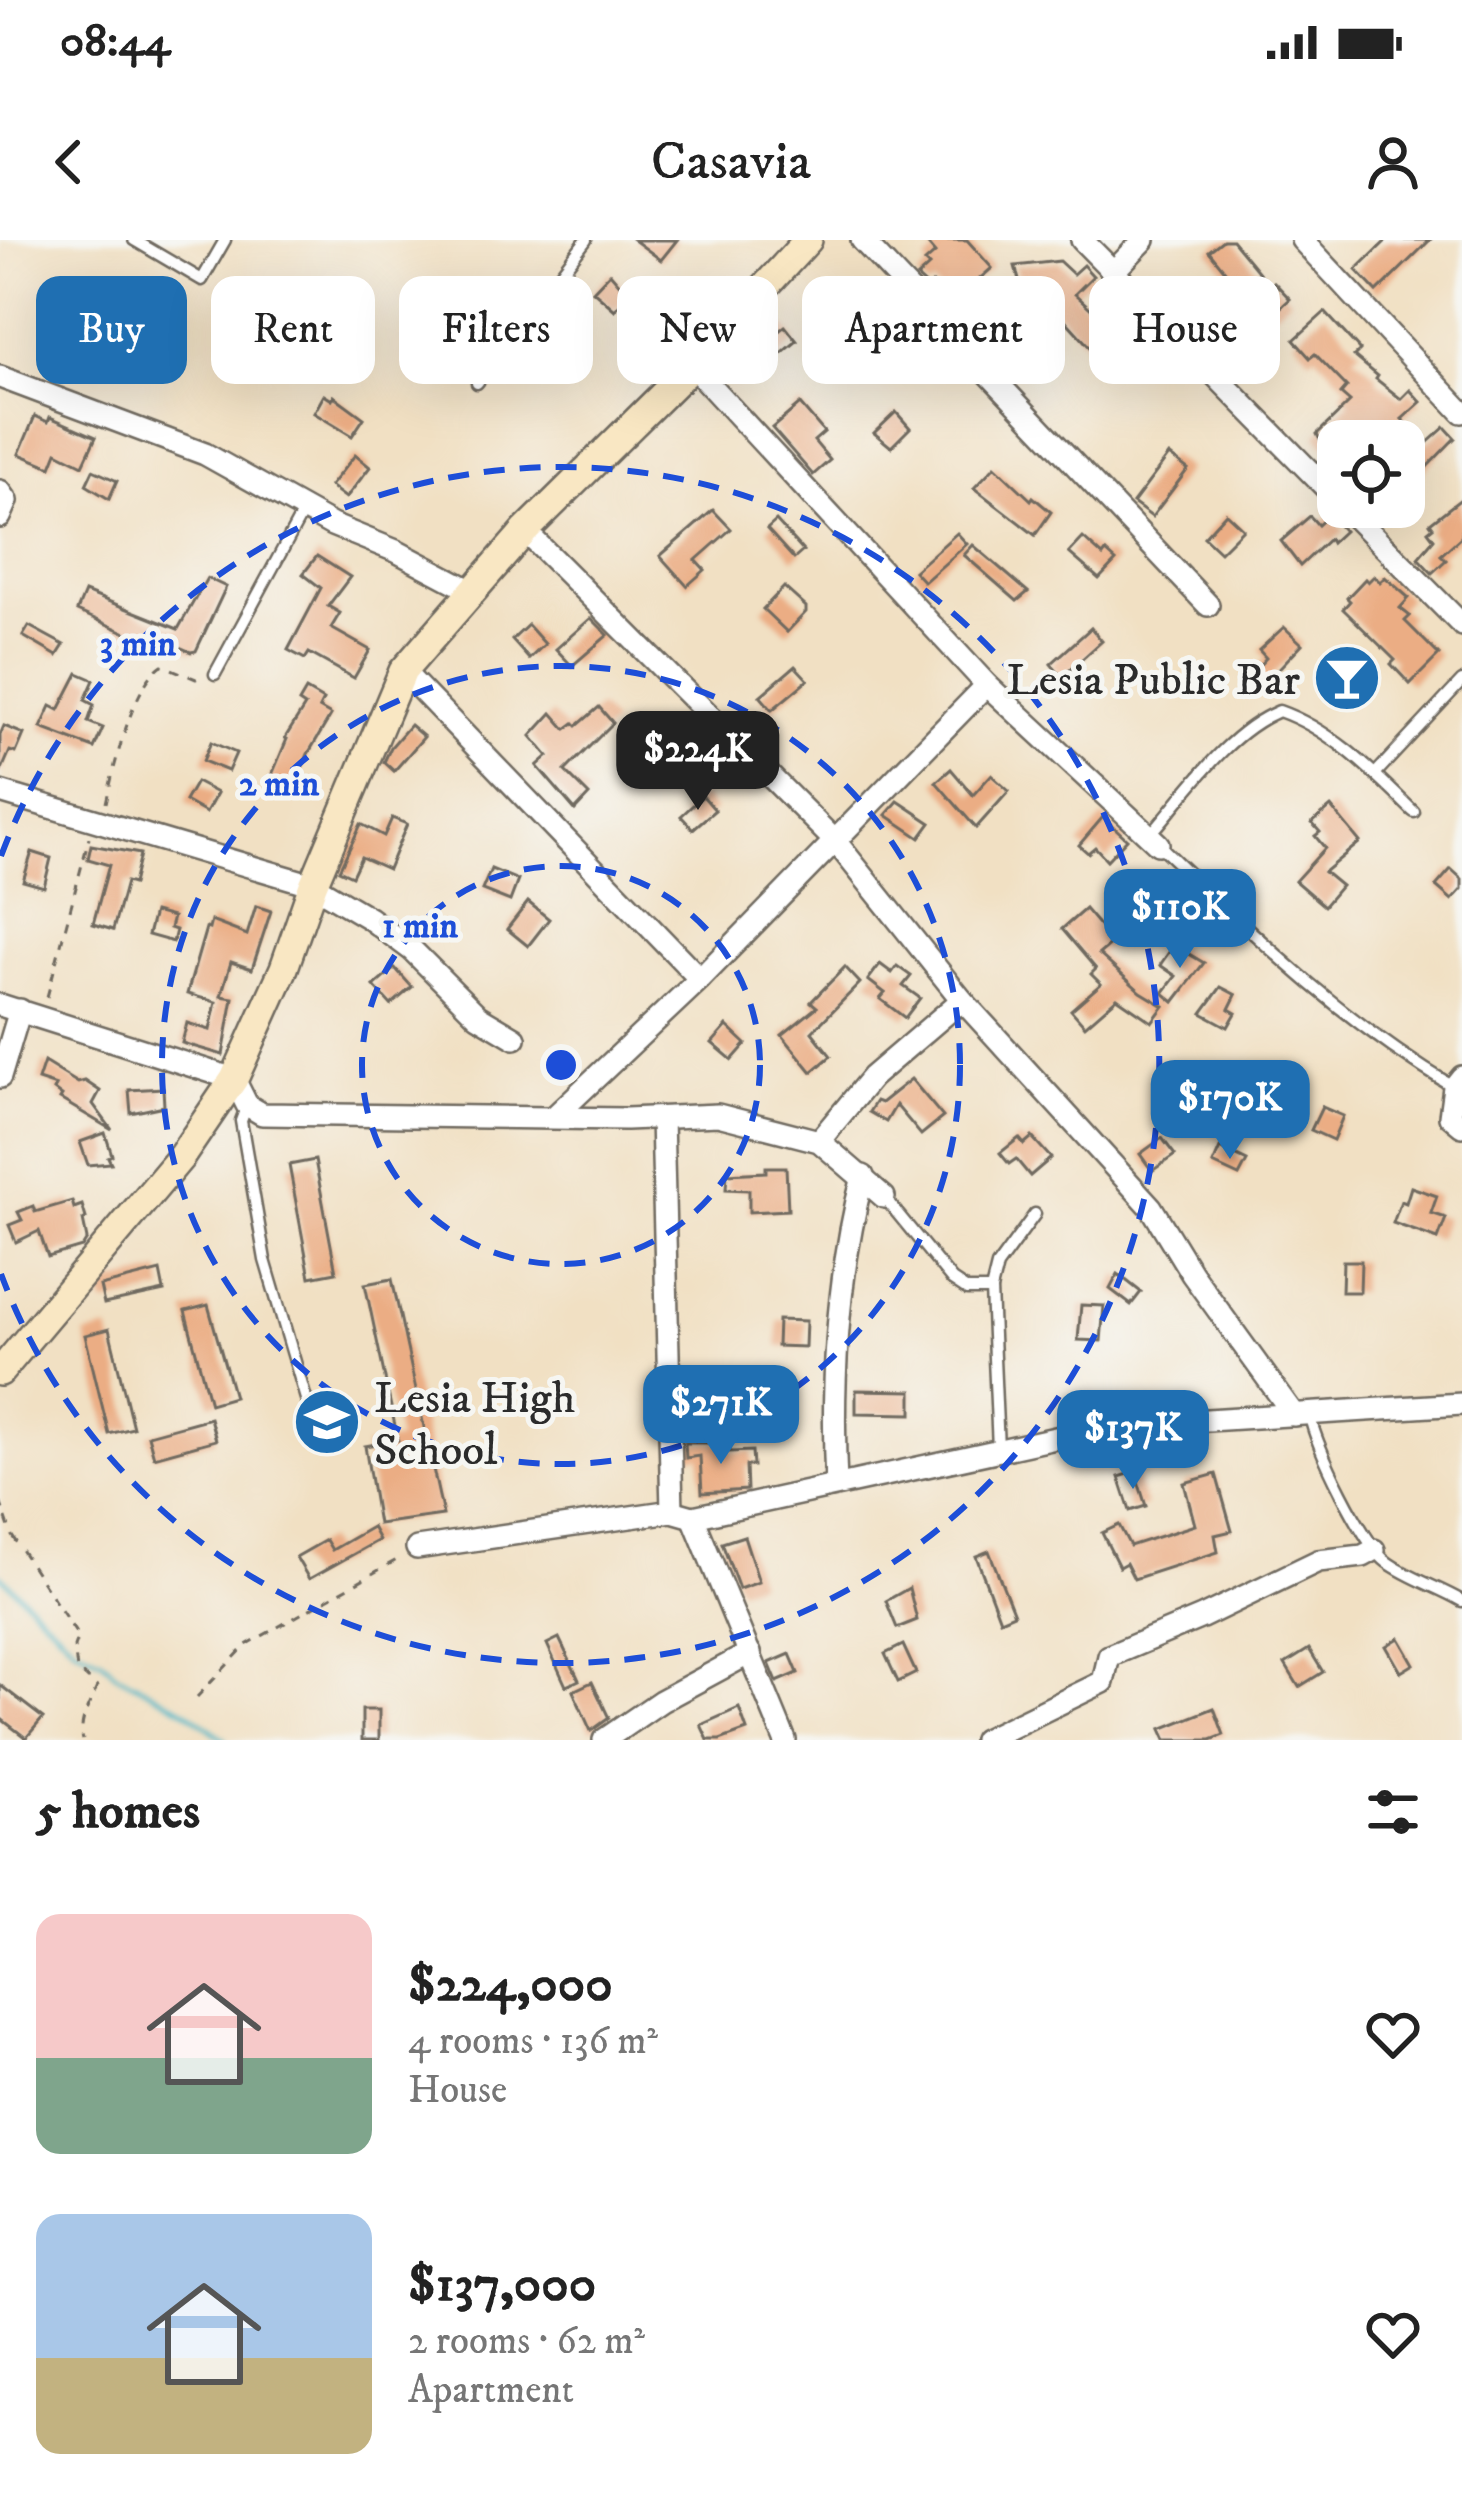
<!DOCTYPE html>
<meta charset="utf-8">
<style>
:root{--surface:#fff;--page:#f6f6f6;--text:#222;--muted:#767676;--accent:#1f6fb2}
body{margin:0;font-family:"IM FELL DW Pica",serif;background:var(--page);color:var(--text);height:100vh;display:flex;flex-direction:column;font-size:45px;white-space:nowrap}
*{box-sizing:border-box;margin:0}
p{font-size:39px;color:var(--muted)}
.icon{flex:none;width:66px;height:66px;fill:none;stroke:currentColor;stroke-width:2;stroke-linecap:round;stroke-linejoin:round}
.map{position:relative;height:1500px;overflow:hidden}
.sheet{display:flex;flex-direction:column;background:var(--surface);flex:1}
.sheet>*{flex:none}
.hud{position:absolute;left:36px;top:36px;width:1392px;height:108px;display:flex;gap:24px}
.fabs{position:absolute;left:1317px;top:180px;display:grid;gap:24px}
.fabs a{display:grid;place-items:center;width:108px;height:108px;border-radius:24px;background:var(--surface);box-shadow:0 12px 48px #0002;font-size:60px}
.price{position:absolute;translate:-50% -102px;padding:0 27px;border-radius:24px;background:var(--accent);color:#fff;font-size:39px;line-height:78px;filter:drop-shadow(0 3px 6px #0008)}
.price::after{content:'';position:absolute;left:50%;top:72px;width:36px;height:27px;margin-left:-18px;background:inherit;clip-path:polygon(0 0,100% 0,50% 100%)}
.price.current{background:#222;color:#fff}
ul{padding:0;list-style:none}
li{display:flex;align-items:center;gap:36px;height:300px;padding:0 36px}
li span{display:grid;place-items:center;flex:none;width:336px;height:240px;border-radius:24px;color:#555}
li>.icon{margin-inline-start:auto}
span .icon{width:144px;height:144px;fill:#fffc;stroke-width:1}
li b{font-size:51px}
h2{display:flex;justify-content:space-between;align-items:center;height:144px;padding:0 36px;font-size:51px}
.pill{padding:0 42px;border-radius:24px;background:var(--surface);box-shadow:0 12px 48px #0002;font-size:42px;line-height:108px}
.pill.current{background:var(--accent);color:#fff}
.status{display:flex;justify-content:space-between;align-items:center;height:84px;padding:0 60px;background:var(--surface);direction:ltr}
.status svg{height:33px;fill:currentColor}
header{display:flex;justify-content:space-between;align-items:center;height:156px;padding:0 36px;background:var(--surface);font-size:54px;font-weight:600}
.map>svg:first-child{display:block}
</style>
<div class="status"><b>08:44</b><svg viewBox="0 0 49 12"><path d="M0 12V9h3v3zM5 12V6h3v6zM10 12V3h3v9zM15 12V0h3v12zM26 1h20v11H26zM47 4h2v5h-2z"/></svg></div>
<header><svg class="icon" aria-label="back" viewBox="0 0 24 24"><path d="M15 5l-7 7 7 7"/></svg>Casavia<svg class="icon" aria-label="person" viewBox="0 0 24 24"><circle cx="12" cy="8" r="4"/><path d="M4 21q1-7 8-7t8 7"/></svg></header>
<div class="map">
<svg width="1462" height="1500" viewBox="0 0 1462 1500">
<rect width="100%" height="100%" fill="#f6f6f2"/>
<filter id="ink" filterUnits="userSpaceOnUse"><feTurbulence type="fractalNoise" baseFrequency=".00833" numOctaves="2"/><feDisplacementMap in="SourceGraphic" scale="24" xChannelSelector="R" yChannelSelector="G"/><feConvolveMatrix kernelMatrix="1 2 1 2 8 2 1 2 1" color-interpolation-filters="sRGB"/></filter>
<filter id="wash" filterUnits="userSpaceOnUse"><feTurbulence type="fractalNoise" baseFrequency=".004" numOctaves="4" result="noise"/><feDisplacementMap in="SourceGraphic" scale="48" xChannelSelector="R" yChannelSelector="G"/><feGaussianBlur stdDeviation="2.7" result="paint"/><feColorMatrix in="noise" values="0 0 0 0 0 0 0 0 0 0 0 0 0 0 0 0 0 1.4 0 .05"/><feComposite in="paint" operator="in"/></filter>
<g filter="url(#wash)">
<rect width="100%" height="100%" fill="#f1e0c3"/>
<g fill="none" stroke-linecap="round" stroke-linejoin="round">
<path stroke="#49b6c5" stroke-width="4.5" d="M0,1335l74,72 28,13 13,13 73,39 37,28"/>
</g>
<g id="blocks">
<g fill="#ebad84">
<path d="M634,0h43l-16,20z"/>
<path d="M924,0h43l25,28 -41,36 -18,-21 -5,4 -11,-10 12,-11 -4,-4 10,-9z"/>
<path d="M1223,0h9l38,46 4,-4 16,17 -20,18 -5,-6 -31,31 9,12 -13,10 -22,-30 10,-8 -8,-9 30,-28 -31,-38z"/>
<path d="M1387,0h43l-53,52 -21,-22z"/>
<path d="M1059,21l14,13 10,-9 10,11 -18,18 27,25 6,-5 14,16 -9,7 9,9 -17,18 -47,-52 -4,4 -21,-19 5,-5 -19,-12 -4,-14z"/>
<path d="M610,33l18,21 -13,16 -22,-19z"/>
<path d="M458,44l38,24 -34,63 -16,-11 18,-26 -4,-2 7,-11 -21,-17z"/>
<path d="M873,54l14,16 -27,25 -15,-17z"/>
<path d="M1325,72l35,38 -6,6 24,20 -2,3 25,20 9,-9 11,12 -19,17 25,24 18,-16 10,11 -35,36 -16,-16v-17h-66v18l-17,-17 -4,-8 33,-32 -9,-8 6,-7 -32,-33 -5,4 -16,-18z"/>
<path d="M785,86l12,15 -20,17 -13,-15z"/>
<path d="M324,155l8,5 2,-4 30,22 -12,18 -38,-23z"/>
<path d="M800,164l24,28 -10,9 16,19 -17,15 -41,-47z"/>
<path d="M896,172l14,16 -19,19 -17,-14z"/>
<path d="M35,176l13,6 2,-5 46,20 -13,28 -26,-13 -6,15 -32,-13z"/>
<path d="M355,215l15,12 -24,31 -16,-12z"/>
<path d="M1169,215l19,14 -36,48 -19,-14z"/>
<path d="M995,226l36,34 2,-3 18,15 -16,23 -61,-47z"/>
<path d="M93,230l24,11 -8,18 -23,-14z"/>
<path d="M1462,258v38l-21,19 5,5 -14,13 -14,-15 16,-19 -6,-8 5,-4 -3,-4z"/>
<path d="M713,270l18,19 -35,31 9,10 -18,16 -27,-30z"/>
<path d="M1226,273l17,16 -23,23 -16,-15z"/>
<path d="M1329,275l15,16 -13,12 -2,-4 -29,27 -19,-25 29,-25 8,9z"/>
<path d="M776,281l27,30 -9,8 -27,-30z"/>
<path d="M957,293l10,11 -43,38 -10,-11z"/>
<path d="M1083,298l20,18 3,-4 10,9 -17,18 -30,-26z"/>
<path d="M973,305l55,47 -11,9 -53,-46z"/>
<path d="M317,316l33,21 -22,29 12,7 -9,15 39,22 -16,28 -45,-25 -4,6 -17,-9 33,-62 -18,-14z"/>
<path d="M1374,336l6,6 5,-5 24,21 -9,10 10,8 -5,5 34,34 -29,29 -19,-20 4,-4 -52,-51 7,-8 -3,-3 18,-19 3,3z"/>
<path d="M207,338l19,9 -30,64 -5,1 -32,-14 -3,8 -79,-35 8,-19 93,37z"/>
<path d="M784,347l22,20v5l-19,20 -24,-23z"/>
<path d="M591,378l17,17 -36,31 -16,-17z"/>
<path d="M528,385l17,19 -16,15 -17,-19z"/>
<path d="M29,386l35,19 -7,11 -34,-20z"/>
<path d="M1284,387l18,17 -34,36 -12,-11 10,-11 -7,-8z"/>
<path d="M1091,388l11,13 -40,36 -11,-13z"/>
<path d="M1345,413l20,16 -26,31 -10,-9 8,-9 -9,-8z"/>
<path d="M795,426l13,14 -36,30 -12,-14z"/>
<path d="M78,433l16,7 -9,20 9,5 -6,17 15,6 -9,20 -53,-20 10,-22 8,4z"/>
<path d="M306,450l17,10 -4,8 12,7 -23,39 -16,38 -23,-10 18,-43 -2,-1 20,-32 -6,-4z"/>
<path d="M599,467l14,16 -48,48 24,24 -14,15 -38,-44 11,-10 -17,-20 21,-23 14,16 8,-6 3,3z"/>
<path d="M410,485l14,12 -30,34 -10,-9 7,-15z"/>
<path d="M4,486l20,8 -8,19 -6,-2 -10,23v-39z"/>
<path d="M640,499l12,13 -20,18 -12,-13z"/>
<path d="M211,502l25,11 -8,18 -25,-10z"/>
<path d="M951,529l22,26 18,-20 18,16 -33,37 -40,-46z"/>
<path d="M196,542l21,11 -11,20 -21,-12z"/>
<path d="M703,556l12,14 -22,19 -12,-13z"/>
<path d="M898,561l33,22 -11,15 -34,-23z"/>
<path d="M1331,567l29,35 -36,30 17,14 -17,20 -29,-25 30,-33 -10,-12 5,-4 -8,-9z"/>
<path d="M1103,577l24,22 -20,21 -12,-13 -7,6 -9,-8z"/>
<path d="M392,578l15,6 -19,45 -27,-12 -9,19 -13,-6 22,-46 23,12z"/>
<path d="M91,605l49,9 -7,30 -7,-2 -13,48 -20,-6 16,-59 -21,-6z"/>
<path d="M32,612l19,6 -7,29 -21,-6z"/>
<path d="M491,629l27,11 -8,21 -28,-11z"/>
<path d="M1451,629l11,10v10l-10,11 -16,-14z"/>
<path d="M528,662l21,17 -21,27 -21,-17z"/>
<path d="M256,666l15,5 -19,58 -21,-7 -10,34 12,2 -10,57 -41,-12 5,-20 23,7 6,-28 -29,-8 19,-66 3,1 2,-8 36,14z"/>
<path d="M1085,669l17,20 19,-16 11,13 -33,28 42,38 23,14 -12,16 -35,-24 -32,28 -14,-16 30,-26 -10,-10 5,-5 -34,-40z"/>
<path d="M154,672l19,5 -3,11 6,2 -3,12 -25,-7z"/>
<path d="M1174,705l30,18 -30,39 -11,-9 13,-17 -16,-11z"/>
<path d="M880,724l12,9 5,-7 14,10 -8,10 17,12 -15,20 -25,-19 5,-6 -17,-13z"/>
<path d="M845,727l15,16 -48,49 19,24 -19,16 -30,-37 35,-28 -6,-5z"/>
<path d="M395,728l17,19 -21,18 -17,-19z"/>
<path d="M1221,747l15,8 -7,14 7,4 -8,14 -26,-14z"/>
<path d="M727,786l19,18 -14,16 -20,-17z"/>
<path d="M44,822l34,21 7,-2 15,10 -7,13 19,26 -52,-31 2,-3 -8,-6 2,-4 -18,-6z"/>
<path d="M911,839l32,38 -22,18 -25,-30 -10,17 -17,-10 7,-11 5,2z"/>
<path d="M163,848l1,18 -33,7 -2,-23z"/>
<path d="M1322,867l21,9 -10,24 -22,-10z"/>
<path d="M105,893l7,22 -4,2 3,6 -23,2 -8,-23z"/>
<path d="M1032,897l19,21 -21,18 -14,-17 -7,5 -9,-11 19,-15 5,6z"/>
<path d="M1162,898l13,17 -23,16 -12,-17z"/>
<path d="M1220,908l27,13 -8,15 -26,-12z"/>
<path d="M315,920l21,112 -26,5 -21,-112z"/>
<path d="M766,927h20l2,43 -39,2v-22l-23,-1 1,-15 39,-2z"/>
<path d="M1411,947l26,9 -6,17 15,5 -8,21 -45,-16 8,-22 5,2z"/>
<path d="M72,961l2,7 8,-3 4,13 -3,2 4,19 -5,8 -34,10 -9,-26 -23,11 -7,-17 13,-5 -4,-8 15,-6 2,6z"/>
<path d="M1343,1021h18l-1,31h-18z"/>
<path d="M160,1031l4,20 -60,13 -4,-18z"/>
<path d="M1118,1034l23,18 -10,13 -21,-16z"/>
<path d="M392,1039l51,236 -65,9 -13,-78 33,-6 -33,-156z"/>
<path d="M208,1065l26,92 -24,7 -25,-93z"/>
<path d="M1081,1065l23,1 -3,35 -23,-1z"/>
<path d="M778,1080l28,1 -1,26 -28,-1z"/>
<path d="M109,1089l24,99 -24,6 -24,-99z"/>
<path d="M741,1131v21l-51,1v-21z"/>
<path d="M856,1150l56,1v23l-56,-1z"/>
<path d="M210,1178l6,22 -62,17 -6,-22z"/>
<path d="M685,1203h44l1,9 22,-1 1,15h-7l1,24 -45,3 -2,-37 -14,2z"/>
<path d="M1135,1232l11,34 -16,5 -11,-34z"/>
<path d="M1216,1234l16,57 -17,4 3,17 -84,27 -8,-16 -7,4 -17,-34 17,-8 11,21 65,-21 -11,-42z"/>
<path d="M372,1287l7,13 -70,39 -13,-22 30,-17 6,10z"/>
<path d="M744,1296l15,46 -20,7 -17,-46z"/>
<path d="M989,1311l25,63 -14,6 -24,-64z"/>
<path d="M909,1348l8,32 -20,8 -11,-27z"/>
<path d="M559,1398l20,42 -13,6 -19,-42z"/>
<path d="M1399,1398l15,26 -13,8 -15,-26z"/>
<path d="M903,1405l13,28 -18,9 -13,-28z"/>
<path d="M1309,1409l14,23 -24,15 -14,-23z"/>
<path d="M790,1414l8,19 -21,9 -8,-19z"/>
<path d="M592,1442l17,36 -18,13 -18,-40z"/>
<path d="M0,1445l43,33 -17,20 -26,-20z"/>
<path d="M739,1468l8,22 -27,10h-12l-7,-15z"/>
<path d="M1214,1468l10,27 -13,5h-45l-5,-11z"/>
<rect x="362" y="1470" width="17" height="30"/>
</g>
</g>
</g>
<g filter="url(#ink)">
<use href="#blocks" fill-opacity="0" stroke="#706a60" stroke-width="3"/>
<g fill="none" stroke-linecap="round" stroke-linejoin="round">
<defs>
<g id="lane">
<path d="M134,0l68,40 23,-40"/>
<path d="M477,143l109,-143"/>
<path d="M215,434l89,-164"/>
<path d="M1375,534l87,-93"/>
<path d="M1149,596c38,-43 77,-103 130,-125 54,19 95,62 135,101"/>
<path d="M1158,604c96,91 181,175 296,243"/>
<path d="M247,865l-6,16 24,139 54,183"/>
<path d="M884,957l68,83 15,10h24"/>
<path d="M1310,1175c3,27 55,132 77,147 22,16 51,25 75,39"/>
<path d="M998,1209l-7,-159 6,-24 38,-52"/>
</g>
<g id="street">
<path d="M862,0l346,365"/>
<path d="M1082,0l256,260"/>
<path d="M1302,0l160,172"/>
<path d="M1114,31l30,-31"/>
<path d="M692,126l295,319 171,159"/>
<path d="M0,137l205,77 127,71 64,26 74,39"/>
<path d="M0,251l7,10 -7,16"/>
<path d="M1345,267l117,118"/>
<path d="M525,291l311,311 126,158 189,207 41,67 102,141"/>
<path d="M403,431l297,308"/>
<path d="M0,552l313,93 56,33 43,32 66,66 37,22"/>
<path d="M0,765l234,74 13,26 15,9 364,5 92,-4 101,26 65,56"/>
<path d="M0,837l20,-67"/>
<path d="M1462,837l-8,10 -4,29 12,10"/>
<path d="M554,877l146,-138 287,-294"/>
<path d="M662,878l10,393"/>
<path d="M819,901l53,-64 90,-77"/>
<path d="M836,1244c-5,-104 1,-207 27,-308"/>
<path d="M693,1277l92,223"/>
<path d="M417,1308l255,-37 21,6 381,-83 70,-10 318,-20"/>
<path d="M604,1500l57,-39 89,-48"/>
<path d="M984,1500l119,-58 6,-26 93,-39 116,-56 45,-5 11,-6"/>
</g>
<path id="secondary" d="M0,1132l181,-215 53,-78 50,-111 29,-83 90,-214 122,-140 167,-165 116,-126"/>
</defs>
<use href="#lane" stroke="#706a60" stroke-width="15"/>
<use href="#street" stroke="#706a60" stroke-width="26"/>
<use href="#secondary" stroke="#706a60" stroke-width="32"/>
<g stroke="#706a60" stroke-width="3" stroke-dasharray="9 9" stroke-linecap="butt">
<path d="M106,563c8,-36 26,-117 56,-138l34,14 6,-2"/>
<path d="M47,757l42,-159"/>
<path d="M0,1261l12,35 66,100 -4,11 3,22 20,18c-7,16 -19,35 -14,53"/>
<path d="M197,1457l49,-52 156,-88"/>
</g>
<use href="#lane" stroke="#fff" stroke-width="10"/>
<use href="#street" stroke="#fff" stroke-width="21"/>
<use href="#secondary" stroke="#f9e7c3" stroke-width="27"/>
</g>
</g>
<g fill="none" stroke="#1d4ed8" stroke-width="6" stroke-dasharray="21 15">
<circle cx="561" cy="825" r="199"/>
<circle cx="561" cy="825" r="399"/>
<path d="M1 616A598 598 0 1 1 1 1034"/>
</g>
<defs>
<symbol id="bar-disc" viewBox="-11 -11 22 22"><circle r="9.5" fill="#1f6fb2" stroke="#f6f6f2"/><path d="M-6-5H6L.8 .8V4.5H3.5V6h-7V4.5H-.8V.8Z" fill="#fff"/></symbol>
<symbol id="school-disc" viewBox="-11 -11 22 22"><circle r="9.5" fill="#1f6fb2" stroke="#f6f6f2"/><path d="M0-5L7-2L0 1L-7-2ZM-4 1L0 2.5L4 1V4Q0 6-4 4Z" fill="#fff"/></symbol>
</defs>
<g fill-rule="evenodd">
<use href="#bar-disc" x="1309" y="400" width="76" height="76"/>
<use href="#school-disc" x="289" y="1144" width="76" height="76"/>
</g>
<g text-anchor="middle" stroke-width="10" stroke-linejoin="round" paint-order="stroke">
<g font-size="45" fill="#2b2b2b" stroke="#f6f6f2" text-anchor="end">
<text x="1300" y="454">Lesia Public Bar</text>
<text x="374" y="1172" text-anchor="start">Lesia High<tspan x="374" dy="52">School</tspan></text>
</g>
</g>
<circle cx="561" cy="825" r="18" fill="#1d4ed8" stroke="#f6f6f2" stroke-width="6"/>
<g font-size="36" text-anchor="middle" font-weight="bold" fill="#1d4ed8" stroke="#f6f6f2" stroke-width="10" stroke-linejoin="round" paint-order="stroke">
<text x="138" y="415">3 min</text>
<text x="279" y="555">2 min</text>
<text x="420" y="697">1 min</text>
</g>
</svg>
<div class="fabs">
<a><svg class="icon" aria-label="locate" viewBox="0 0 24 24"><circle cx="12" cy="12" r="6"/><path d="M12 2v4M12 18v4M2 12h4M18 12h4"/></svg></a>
</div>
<b class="price current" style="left:698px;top:573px">$224K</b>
<b class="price" style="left:1180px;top:731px">$110K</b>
<b class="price" style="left:1230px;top:922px">$170K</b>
<b class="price" style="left:721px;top:1227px">$271K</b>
<b class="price" style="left:1133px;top:1252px">$137K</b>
<div class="hud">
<a class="pill current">Buy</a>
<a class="pill">Rent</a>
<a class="pill">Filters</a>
<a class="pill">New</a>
<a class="pill">Apartment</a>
<a class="pill">House</a>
</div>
</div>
<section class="sheet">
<h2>5 homes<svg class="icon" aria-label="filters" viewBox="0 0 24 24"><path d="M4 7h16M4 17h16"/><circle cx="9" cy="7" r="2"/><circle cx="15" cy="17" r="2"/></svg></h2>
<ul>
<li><span style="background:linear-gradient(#f6c9c9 60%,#7fa58c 0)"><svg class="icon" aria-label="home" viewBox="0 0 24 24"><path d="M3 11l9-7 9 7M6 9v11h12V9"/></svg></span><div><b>$224,000</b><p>4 rooms · 136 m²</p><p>House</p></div><svg class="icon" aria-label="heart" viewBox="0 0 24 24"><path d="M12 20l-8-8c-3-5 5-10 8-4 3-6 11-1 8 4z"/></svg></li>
<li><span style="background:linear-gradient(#a9c7e8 60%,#c2b280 0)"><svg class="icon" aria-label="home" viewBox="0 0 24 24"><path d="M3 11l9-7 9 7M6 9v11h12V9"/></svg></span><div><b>$137,000</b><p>2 rooms · 62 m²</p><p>Apartment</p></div><svg class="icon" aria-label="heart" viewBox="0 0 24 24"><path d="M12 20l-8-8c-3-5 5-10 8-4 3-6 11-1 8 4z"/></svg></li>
</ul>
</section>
